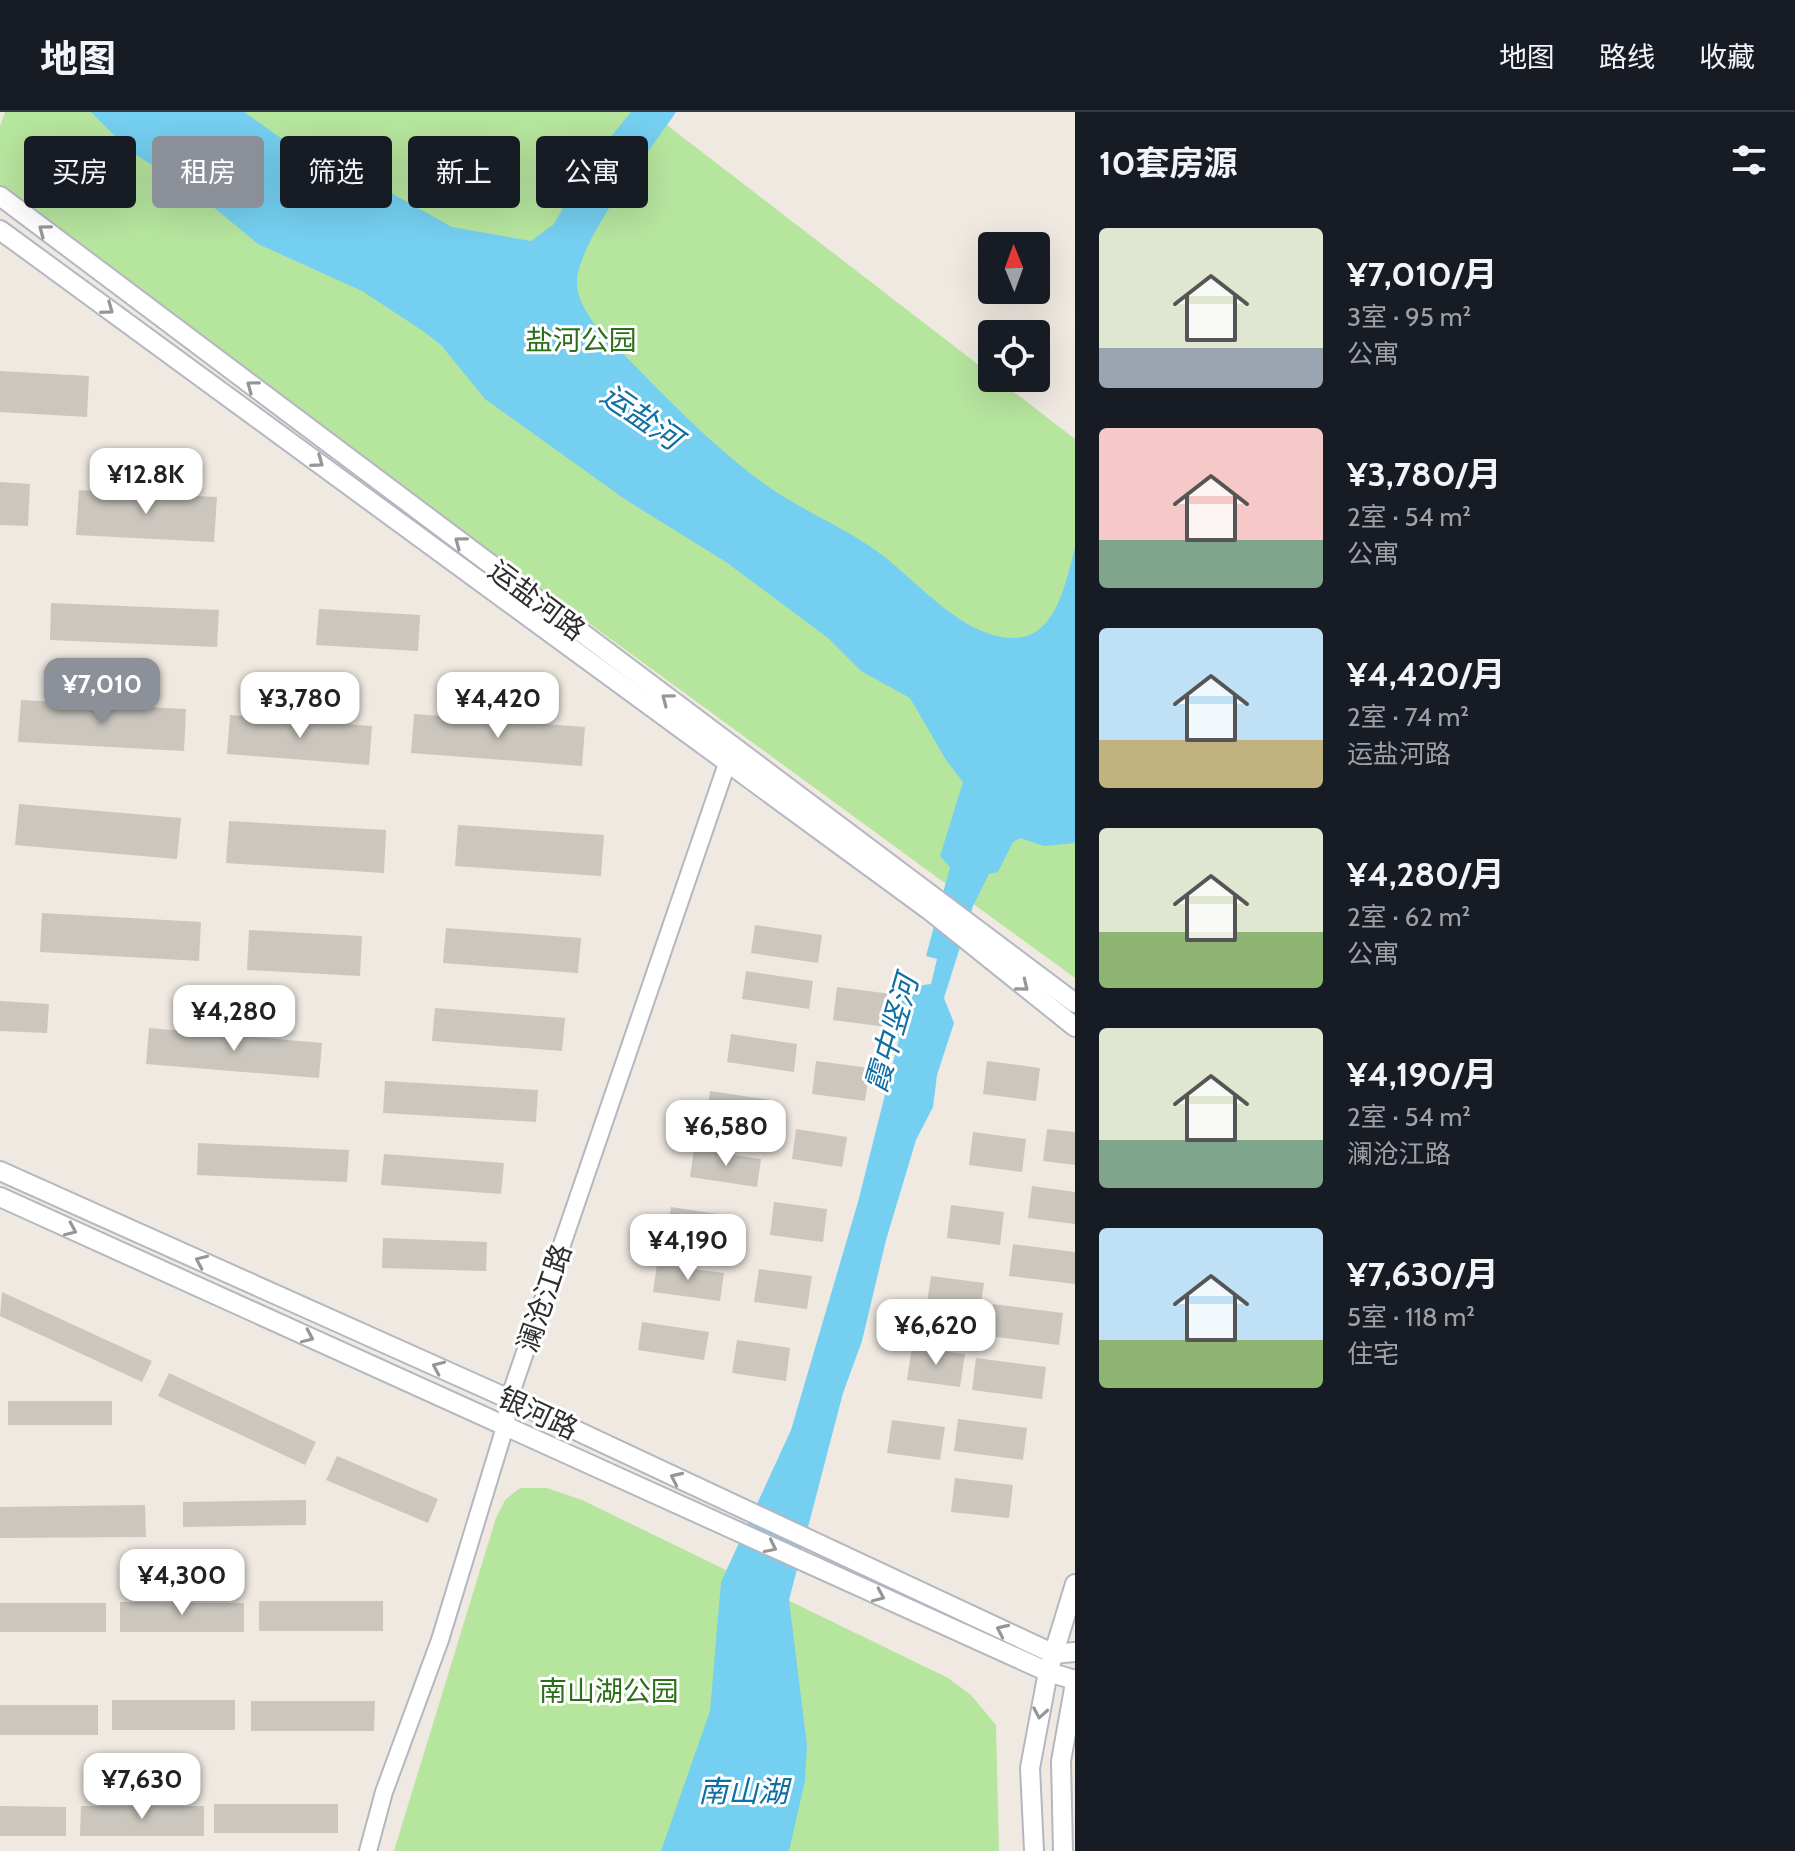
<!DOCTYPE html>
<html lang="zh">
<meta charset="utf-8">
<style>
:root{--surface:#171b24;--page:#242831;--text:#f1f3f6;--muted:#9ea1a6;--line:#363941;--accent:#8c9099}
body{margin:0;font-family:Cabin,"Noto Sans SC",sans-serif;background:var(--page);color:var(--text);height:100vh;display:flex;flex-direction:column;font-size:30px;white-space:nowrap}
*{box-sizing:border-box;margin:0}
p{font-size:26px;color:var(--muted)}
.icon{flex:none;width:44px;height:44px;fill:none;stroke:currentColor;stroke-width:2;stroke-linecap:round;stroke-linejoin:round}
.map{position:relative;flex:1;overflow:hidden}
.drawer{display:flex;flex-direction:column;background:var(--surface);width:720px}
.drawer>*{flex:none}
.guide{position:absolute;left:24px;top:24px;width:760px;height:72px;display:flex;gap:16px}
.needle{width:52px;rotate:359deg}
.controls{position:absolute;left:978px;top:120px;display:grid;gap:16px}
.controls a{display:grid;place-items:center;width:72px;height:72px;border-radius:8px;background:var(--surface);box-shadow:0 8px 32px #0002;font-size:40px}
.price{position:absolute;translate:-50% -68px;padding:0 18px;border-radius:16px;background:#fff;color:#222;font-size:26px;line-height:52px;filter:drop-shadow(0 2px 4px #0008)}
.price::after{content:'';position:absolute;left:50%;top:48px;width:24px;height:18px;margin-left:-12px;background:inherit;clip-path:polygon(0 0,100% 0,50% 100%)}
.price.on{background:var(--accent);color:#fff}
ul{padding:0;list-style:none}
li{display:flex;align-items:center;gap:24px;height:200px;padding:0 24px}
li span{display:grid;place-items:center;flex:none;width:224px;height:160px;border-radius:8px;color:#555}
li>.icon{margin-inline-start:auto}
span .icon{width:96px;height:96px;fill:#fffc;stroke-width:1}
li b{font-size:34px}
h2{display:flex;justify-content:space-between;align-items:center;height:96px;padding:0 24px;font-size:34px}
.tag{padding:0 28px;border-radius:8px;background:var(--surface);box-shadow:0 8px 32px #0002;font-size:28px;line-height:72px}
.tag.on{background:var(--accent);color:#fff}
header{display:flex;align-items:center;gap:48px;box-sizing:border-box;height:112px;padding:0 40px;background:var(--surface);border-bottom:2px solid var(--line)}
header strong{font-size:38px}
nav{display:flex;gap:44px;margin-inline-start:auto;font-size:28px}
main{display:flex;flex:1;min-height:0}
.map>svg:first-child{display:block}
</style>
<header>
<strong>地图</strong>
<nav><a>地图</a><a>路线</a><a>收藏</a></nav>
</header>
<main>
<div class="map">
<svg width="1075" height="1739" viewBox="0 0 1075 1739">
<rect width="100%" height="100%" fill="#efe9e1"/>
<g fill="#b6e59e">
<path d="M5,0h645l425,327v539l-1075,-785v-67z"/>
<path d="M520,1376h27l35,12 366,178 23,17 25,30 3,126h-605l102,-333 9,-18z"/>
</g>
<path fill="#75cff0" d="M91,0h153l48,34 47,18 113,63 79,14 23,-17 32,-57 45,-55h45c-24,36 -102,133 -99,173 1,15 10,28 18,40 55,55 110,117 174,162 34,24 75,40 109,65 39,28 85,87 137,86 42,-1 51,-58 60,-90v295l-31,3 -24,-8 -7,4 -15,30 -9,2 -16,32 -29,92 10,25 -17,52 -4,32 -17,33 -30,100 -24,101 -19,52 -54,207 18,145 -2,36 -16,70h-128l49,-140 11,-129 70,-152 67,-228 41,-163 -7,-13 4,-24 15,-3 6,-13 14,-2 6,-25 -11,-3 24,-89 -10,-11 23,-74 -17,-22 -36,-62 -49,-27 -33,-33 -102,-76 -100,-62 -141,-101 -44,-54 -18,-14 -61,-40 -104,-47 -69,-57 -58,-35z"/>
<g fill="#cbc7bf">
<path d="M0,259l89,5 -2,41 -87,-5z"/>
<path d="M0,370l30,2 -2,42 -28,-1z"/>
<path d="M79,378l138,7 -3,45 -138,-7z"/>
<path d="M51,491l168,7 -2,37 -167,-7z"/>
<path d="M319,497l101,6 -2,36 -102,-6z"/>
<path d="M21,588l165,9 -2,42 -166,-9z"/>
<path d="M414,602l171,13 -3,39 -171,-13z"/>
<path d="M230,603l142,11 -3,39 -142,-11z"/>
<path d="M19,692l162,14 -4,41 -162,-14z"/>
<path d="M229,709l157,9 -2,43 -158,-10z"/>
<path d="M458,713l146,10 -3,41 -146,-10z"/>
<path d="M42,801l159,9 -2,39 -159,-9z"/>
<path d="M755,813l67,10 -4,28 -67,-10z"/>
<path d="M446,816l135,10 -3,35 -135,-10z"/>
<path d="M249,818l113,6 -2,40 -113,-6z"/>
<path d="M746,859l67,10 -4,28 -67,-10z"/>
<path d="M837,875l54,7 -5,33 -53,-7z"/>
<path d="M0,889l49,3 -2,29 -47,-2z"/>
<path d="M435,896l130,10 -3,33 -130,-10z"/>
<path d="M149,916l173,15 -3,35 -173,-14z"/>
<path d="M731,922l66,10 -3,28 -67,-10z"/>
<path d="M816,949l54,7 -5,33 -53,-7z"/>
<path d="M987,949l53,7 -4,33 -53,-7z"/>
<path d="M385,969l153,9 -2,32 -153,-9z"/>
<path d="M710,979l67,10 -4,28 -67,-10z"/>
<path d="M796,1017l51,8 -5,30 -50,-8z"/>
<path d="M1047,1017l28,3v33l-32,-4z"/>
<path d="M973,1020l53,7 -4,33 -53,-7z"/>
<path d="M198,1031l151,7 -2,32 -150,-7z"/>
<path d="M694,1037l67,10 -4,28 -67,-10z"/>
<path d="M384,1042l120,9 -3,31 -120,-9z"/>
<path d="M1032,1074l43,6v32l-47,-6z"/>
<path d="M774,1090l53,7 -4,33 -53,-7z"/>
<path d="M951,1093l53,7 -4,33 -53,-7z"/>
<path d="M671,1095l67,10 -4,28 -67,-10z"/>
<path d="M383,1126l104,4 -1,29 -104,-3z"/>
<path d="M1013,1132l62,8v32l-66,-8z"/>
<path d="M657,1152l67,9 -4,28 -67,-9z"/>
<path d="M759,1157l53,7 -5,33 -53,-7z"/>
<path d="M931,1164l53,7 -5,34 -53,-8z"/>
<path d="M2,1180l150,69 -10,21 -142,-66z"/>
<path d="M993,1192l70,9 -4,32 -70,-9z"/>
<path d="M642,1210l67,10 -5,28 -66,-10z"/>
<path d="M737,1228l53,8 -4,33 -54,-8z"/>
<path d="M912,1235l53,7 -5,33 -53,-7z"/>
<path d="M976,1246l70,9 -4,32 -70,-9z"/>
<path d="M169,1261l147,69 -11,23 -147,-69z"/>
<rect x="8" y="1289" width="104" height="24"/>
<path d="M958,1307l69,9 -4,32 -69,-9z"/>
<path d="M892,1308l53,7 -5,33 -53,-7z"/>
<path d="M337,1344l101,43 -10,24 -102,-43z"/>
<path d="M955,1366l58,7 -4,33 -58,-6z"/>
<path d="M306,1388v25l-123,2v-25z"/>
<path d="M145,1393l1,32 -146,1v-31z"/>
<rect x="259" y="1489" width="124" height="30"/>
<path d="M120,1490l124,1v29h-124z"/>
<rect x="0" y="1491" width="106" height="29"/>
<rect x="112" y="1588" width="123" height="30"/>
<path d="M251,1589h124l-1,30h-123z"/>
<rect x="0" y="1593" width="98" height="30"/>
<rect x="214" y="1692" width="124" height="29"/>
<path d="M0,1694l66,1v29h-66z"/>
<path d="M81,1694h123v30h-124z"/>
</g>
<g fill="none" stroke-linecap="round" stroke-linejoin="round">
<defs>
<path id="tertiary" d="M368,1739l16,-59 56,-152 65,-213 4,-28 222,-647"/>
<g id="secondary">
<path d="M0,84l1075,807"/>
<path d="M0,118l929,680 146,117"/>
<path d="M0,1059l509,228 545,255 21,-2"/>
<path d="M0,1085l1048,475 27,8"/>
<path d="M1034,1739l-4,-83 18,-96 27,-88"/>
<path d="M1063,1739l-2,-90 14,-78"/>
</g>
</defs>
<use href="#tertiary" stroke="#b4b7c1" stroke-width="20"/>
<use href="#secondary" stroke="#b4b7c1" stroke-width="22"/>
<use href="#tertiary" stroke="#fff" stroke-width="16"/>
<use href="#secondary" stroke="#fff" stroke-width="18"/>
</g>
<defs><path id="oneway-chevron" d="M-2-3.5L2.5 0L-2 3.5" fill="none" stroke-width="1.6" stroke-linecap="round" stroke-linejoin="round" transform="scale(2)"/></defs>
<g stroke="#969696">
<use href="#oneway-chevron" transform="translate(44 118) rotate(-143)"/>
<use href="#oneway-chevron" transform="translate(108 197) rotate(36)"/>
<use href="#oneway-chevron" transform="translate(252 274) rotate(-143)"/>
<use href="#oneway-chevron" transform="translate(318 350) rotate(36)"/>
<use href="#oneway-chevron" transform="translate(460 430) rotate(-143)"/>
<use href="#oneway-chevron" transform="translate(667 587) rotate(-143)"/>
<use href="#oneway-chevron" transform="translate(1023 874) rotate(39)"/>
<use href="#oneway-chevron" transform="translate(71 1118) rotate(24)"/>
<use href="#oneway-chevron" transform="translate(201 1149) rotate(-156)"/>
<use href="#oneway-chevron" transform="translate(308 1225) rotate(24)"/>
<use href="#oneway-chevron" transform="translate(438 1255) rotate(-156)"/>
<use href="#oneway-chevron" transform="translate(676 1366) rotate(-155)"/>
<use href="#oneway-chevron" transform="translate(771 1435) rotate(26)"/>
<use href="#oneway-chevron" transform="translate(879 1484) rotate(24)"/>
<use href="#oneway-chevron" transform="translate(1002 1518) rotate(-155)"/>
<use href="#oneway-chevron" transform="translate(1040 1601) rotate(100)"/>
</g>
<g text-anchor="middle" stroke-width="6" stroke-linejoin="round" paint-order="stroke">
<g font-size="28" fill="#2c6e1b" stroke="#fff">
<text x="581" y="238">盐河公园</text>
<text x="609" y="1589">南山湖公园</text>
</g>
<g font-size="28" fill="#2e2e2e" stroke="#fff">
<text transform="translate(537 488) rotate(37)" y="10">运盐河路</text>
<text transform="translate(544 1186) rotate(-71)" y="10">澜沧江路</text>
<text transform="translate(538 1301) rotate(25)" y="10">银河路</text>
</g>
<g font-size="30" font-style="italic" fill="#0d6fa3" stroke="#fff">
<text transform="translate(641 305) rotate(35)" y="10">运盐河</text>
<text transform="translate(892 922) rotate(-74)" y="10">霞中竖河</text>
<text x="743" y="1690">南山湖</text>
</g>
</g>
</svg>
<div class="controls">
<a><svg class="needle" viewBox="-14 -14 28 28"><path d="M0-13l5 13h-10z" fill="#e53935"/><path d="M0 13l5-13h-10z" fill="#9ea1a6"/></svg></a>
<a><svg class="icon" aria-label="locate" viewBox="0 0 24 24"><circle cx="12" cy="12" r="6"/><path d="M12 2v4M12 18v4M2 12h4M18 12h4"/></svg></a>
</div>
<b class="price" style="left:146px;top:404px">¥12.8K</b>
<b class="price on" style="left:102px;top:614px">¥7,010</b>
<b class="price" style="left:300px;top:628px">¥3,780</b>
<b class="price" style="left:498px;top:628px">¥4,420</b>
<b class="price" style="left:234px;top:941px">¥4,280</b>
<b class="price" style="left:726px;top:1056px">¥6,580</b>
<b class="price" style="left:688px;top:1170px">¥4,190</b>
<b class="price" style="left:936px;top:1255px">¥6,620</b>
<b class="price" style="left:182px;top:1505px">¥4,300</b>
<b class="price" style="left:142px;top:1709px">¥7,630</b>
<div class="guide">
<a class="tag">买房</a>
<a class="tag on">租房</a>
<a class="tag">筛选</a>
<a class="tag">新上</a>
<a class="tag">公寓</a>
</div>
</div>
<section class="drawer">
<h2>10套房源<svg class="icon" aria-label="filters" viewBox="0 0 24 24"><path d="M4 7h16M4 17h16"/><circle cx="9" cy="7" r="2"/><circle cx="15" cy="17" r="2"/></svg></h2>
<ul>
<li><span style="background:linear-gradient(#dfe7d0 75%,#9aa5b1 0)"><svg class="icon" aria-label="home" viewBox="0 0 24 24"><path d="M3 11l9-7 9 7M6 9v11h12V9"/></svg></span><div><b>¥7,010/月</b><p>3室 · 95 m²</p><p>公寓</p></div></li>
<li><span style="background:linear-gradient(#f6c9c9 70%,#7fa58c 0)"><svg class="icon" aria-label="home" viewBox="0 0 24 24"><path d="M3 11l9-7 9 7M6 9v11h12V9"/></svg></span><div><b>¥3,780/月</b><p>2室 · 54 m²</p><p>公寓</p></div></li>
<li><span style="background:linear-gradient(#bfe0f5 70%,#c2b280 0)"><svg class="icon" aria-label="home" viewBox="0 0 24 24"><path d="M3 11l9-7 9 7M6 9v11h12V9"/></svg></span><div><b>¥4,420/月</b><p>2室 · 74 m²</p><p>运盐河路</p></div></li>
<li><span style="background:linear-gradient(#dfe7d0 65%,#8fb573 0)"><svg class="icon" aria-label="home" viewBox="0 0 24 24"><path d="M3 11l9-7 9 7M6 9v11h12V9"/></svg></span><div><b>¥4,280/月</b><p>2室 · 62 m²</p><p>公寓</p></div></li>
<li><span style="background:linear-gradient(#dfe7d0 70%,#7fa58c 0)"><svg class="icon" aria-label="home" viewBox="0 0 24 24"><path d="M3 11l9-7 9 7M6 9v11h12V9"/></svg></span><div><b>¥4,190/月</b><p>2室 · 54 m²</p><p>澜沧江路</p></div></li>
<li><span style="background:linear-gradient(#bfe0f5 70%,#8fb573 0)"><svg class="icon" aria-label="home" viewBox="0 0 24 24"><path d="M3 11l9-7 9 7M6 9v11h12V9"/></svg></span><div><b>¥7,630/月</b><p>5室 · 118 m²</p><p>住宅</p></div></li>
</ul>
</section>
</main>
